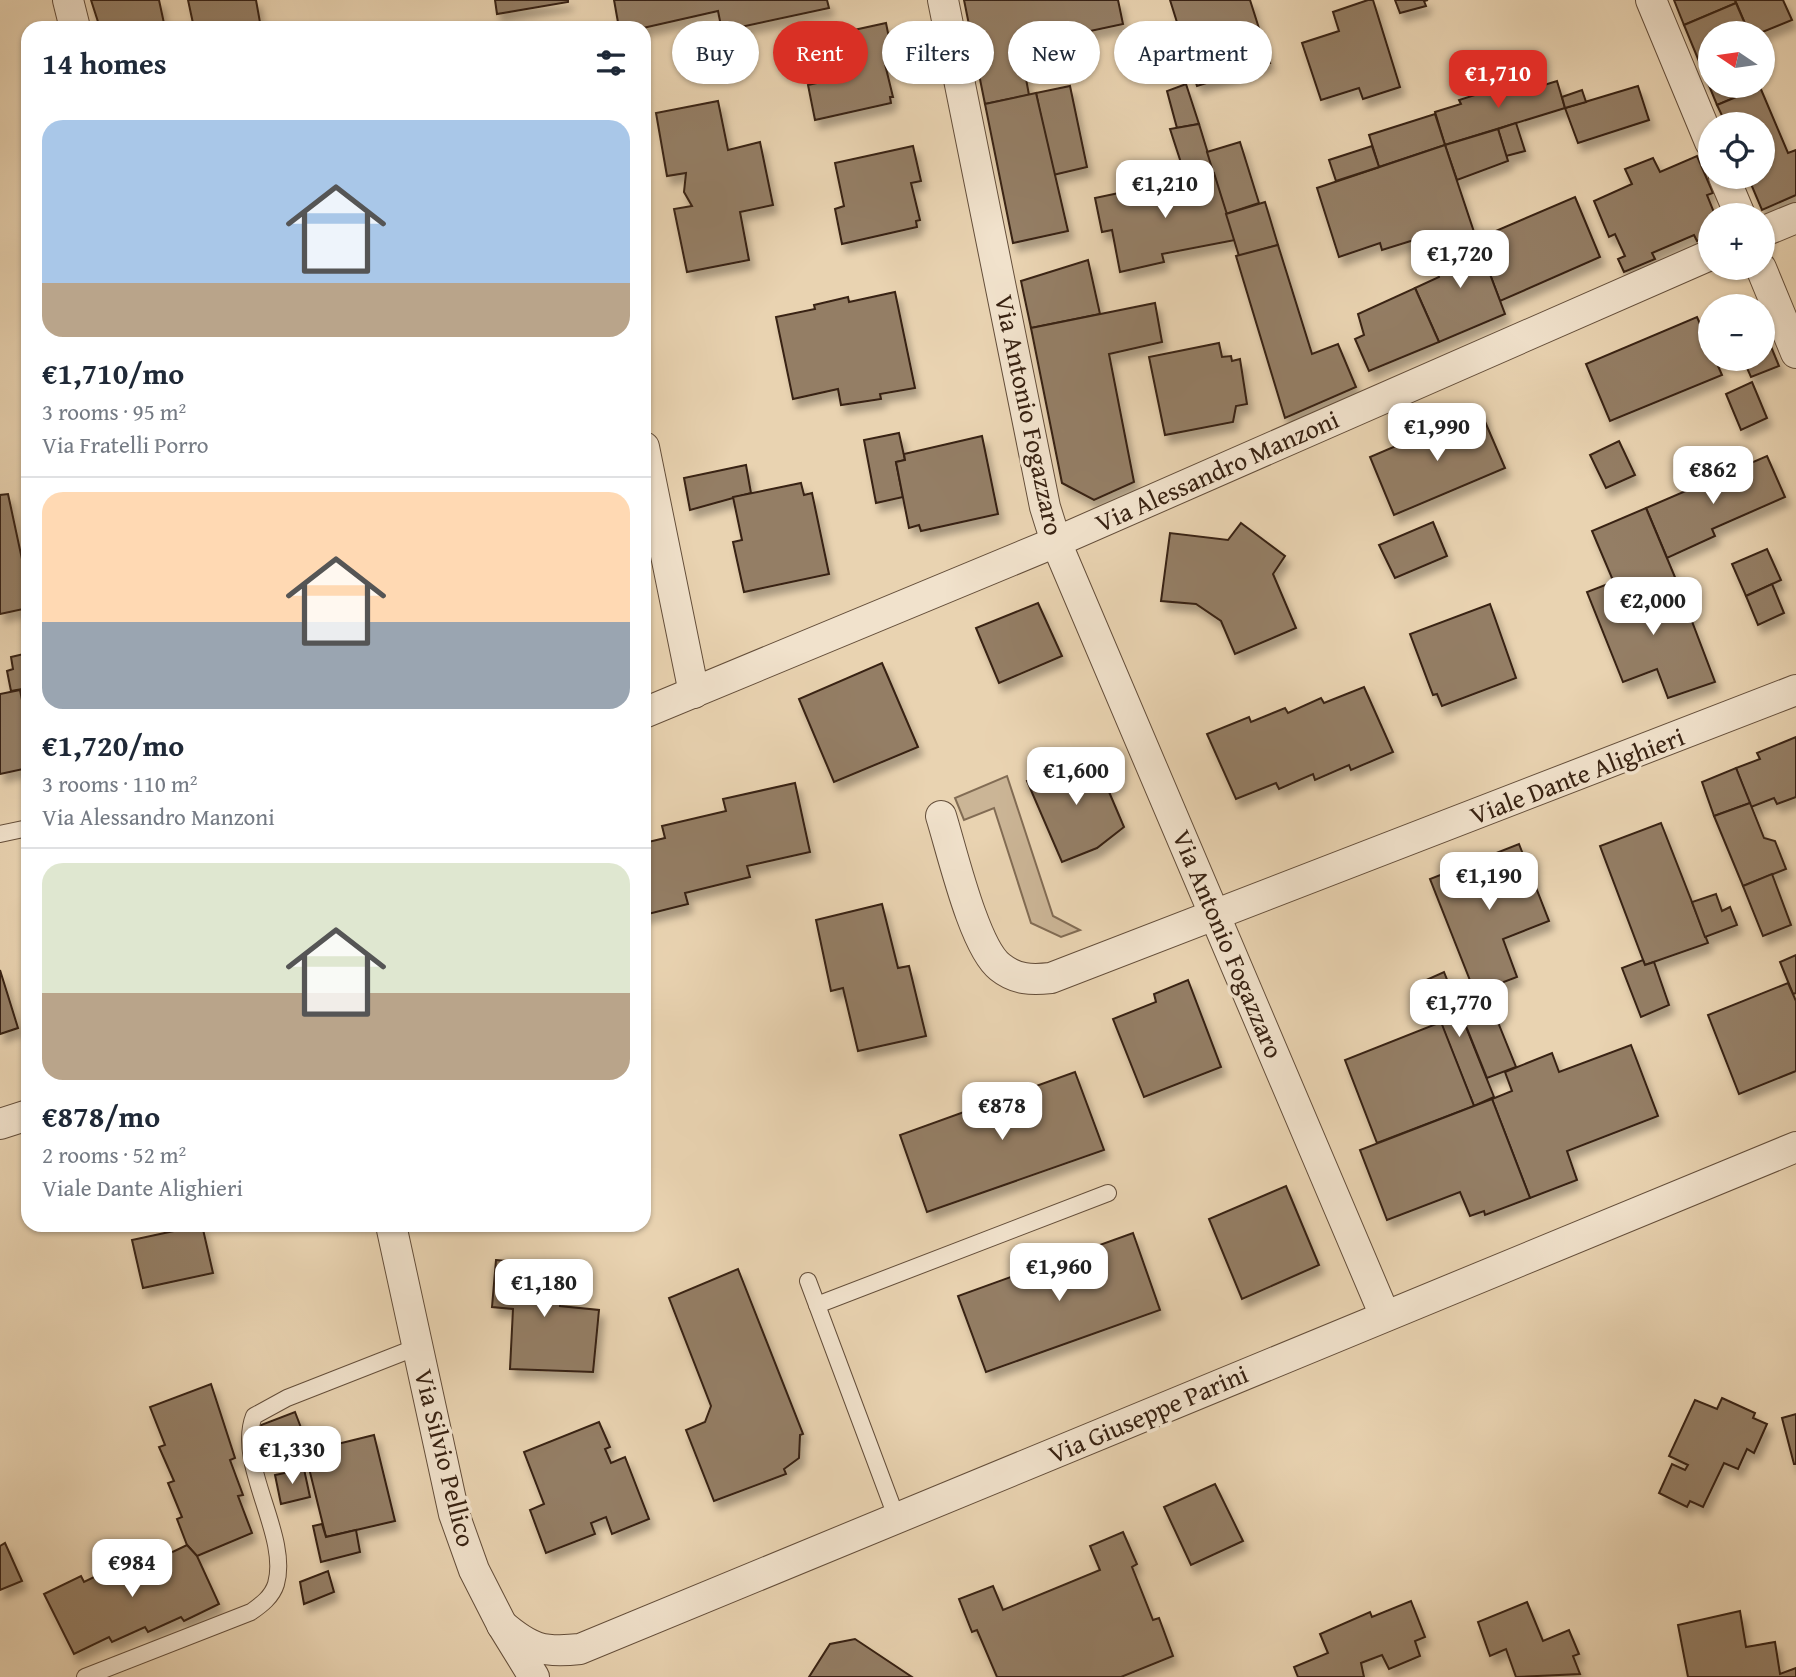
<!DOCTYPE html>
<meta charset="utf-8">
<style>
:root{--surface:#fff;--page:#f6f6f7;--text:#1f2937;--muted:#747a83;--line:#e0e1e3;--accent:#d93025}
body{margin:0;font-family:"Gentium Book Plus",serif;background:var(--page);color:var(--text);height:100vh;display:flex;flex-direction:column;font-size:26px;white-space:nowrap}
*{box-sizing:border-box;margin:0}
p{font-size:23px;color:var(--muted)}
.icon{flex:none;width:38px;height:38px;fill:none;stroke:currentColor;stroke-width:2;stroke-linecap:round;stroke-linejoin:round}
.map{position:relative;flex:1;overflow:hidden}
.drawer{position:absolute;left:21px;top:21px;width:630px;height:1211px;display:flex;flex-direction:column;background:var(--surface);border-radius:21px;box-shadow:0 2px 5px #0004}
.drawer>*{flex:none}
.hud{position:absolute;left:672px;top:21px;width:665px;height:63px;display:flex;gap:14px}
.needle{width:46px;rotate:283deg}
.buttons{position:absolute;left:1698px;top:21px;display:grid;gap:14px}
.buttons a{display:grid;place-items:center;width:77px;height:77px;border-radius:50%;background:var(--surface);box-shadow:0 2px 5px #0004;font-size:35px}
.price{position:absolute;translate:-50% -60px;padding:0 16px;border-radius:14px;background:#fff;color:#222;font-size:23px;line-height:46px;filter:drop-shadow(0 2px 4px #0008)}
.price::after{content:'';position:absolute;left:50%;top:42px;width:21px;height:16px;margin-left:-10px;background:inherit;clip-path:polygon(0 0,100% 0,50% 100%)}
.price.current{background:var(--accent);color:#fff}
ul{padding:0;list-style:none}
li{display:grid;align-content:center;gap:14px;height:371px;padding:0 21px}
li+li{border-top:2px solid var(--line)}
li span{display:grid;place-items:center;height:217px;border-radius:21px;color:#555}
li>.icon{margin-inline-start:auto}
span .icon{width:126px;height:126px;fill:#fffc;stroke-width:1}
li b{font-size:30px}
h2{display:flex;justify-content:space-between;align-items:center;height:84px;padding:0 21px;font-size:30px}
.chip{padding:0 24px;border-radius:32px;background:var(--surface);box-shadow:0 2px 5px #0004;font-size:24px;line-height:63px}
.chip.current{background:var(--accent);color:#fff}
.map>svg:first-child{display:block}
</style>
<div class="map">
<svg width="1796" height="1677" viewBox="0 0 1796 1677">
<defs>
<filter id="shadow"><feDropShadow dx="4.5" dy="8" stdDeviation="3.5" flood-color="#0004"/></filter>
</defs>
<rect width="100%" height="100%" fill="#e9d3b1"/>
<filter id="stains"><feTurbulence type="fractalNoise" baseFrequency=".00286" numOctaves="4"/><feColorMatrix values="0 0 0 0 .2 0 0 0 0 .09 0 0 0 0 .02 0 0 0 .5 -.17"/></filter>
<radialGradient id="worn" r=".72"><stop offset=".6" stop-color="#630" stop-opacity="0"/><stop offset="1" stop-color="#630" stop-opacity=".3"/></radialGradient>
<path fill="#cbb596" stroke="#826c54" stroke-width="2" d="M1007,776l46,140 27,14 -19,7 -30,-14 -37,-115 -30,12 -9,-22z"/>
<g fill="#947e65" stroke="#382212" stroke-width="2" filter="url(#shadow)">
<path d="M91,0h68l6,28h-65z"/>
<path d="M188,0h68l5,28h-67z"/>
<path d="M495,0h73v2l-71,12z"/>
<path d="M614,0h213l2,8 -107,23 -4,-20 -75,17h-24z"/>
<path d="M964,0h154l5,24 -103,22 9,49 -44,9z"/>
<path d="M1170,0h80l20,63 -73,23z"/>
<path d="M1368,0h5l27,87 -37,12 -4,-11 -38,12 -19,-57 37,-12 -6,-19z"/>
<path d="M1395,0h33l-4,1 2,5 -26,7z"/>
<path d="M1674,0h61l1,3 -52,22z"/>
<path d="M1735,0h48l9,20 -32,13h-11z"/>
<path d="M1736,3l13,30h-39v53l50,1 -43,18 -33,-80z"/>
<path d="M886,23l7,35 -9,2 9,37h-3l1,6 -76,17 -7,-35 9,-2 -9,-43z"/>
<path d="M1525,79l3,11 29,-9 8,27 -120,37 -10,-33 26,-8 -2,-4z"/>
<path d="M1186,84l13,40 -22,4 -10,-37z"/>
<path d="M1070,86l17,81 -34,8 -17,-82z"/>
<path d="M1638,86l11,34 -71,23 -13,-35z"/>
<path d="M1760,87l28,66 8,-3v45l-34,15 -14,-33h14v-53h-36l-9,-19z"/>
<path d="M1582,90l4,12 -21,6 -3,-11z"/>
<path d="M1036,93l32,138 -55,12 -28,-139z"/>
<path d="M718,101l10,49 32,-8 13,63 -33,7 9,48 -62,12 -13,-63 18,-3 -8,-14 2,-19 -19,3 -11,-63z"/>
<path d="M1435,114l10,31 -66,22 -10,-32z"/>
<path d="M1516,123l9,28 -19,5 -8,-27z"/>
<path d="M1199,124l15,49 -28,5 -16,-49z"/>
<path d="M1498,129l10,32 -51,19 -12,-35z"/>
<path d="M1240,142l19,61 -33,11 -19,-62z"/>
<path d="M1445,145l29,87 -39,15 -5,-12 -48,15 -2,-7 -41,14 -22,-69z"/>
<path d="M913,146l8,35 -10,2 9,37 -4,1 1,6 -75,17 -7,-35 9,-3 -9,-43z"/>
<path d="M1372,146l7,21 -43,14 -7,-21z"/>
<path d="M1697,156l16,37 -6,2 8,20h-5v21l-13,5 -3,-6 -42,18 3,6 -31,13 -6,-13 7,-3 -10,-22 -6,3 -15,-36 38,-17 -7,-15 28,-11 7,14z"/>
<path d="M1214,173l21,67 -73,14 2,8 -44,10 -8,-42 -10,2 -7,-34z"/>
<path d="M1575,197l25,60 -100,44 -23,-62z"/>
<path d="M1265,202l13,43 -39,11 -13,-42z"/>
<path d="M1474,232l31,82 -66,28 -24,-54 24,-11 -5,-18 4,-2 -3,-10z"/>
<path d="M1278,245l34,109 26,-10 18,43 -71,31 -49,-162z"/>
<path d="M1088,260l12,54 -69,14 -10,-47z"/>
<path d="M1415,288l24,54 -70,29 -14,-32 9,-4 -6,-21z"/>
<path d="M895,292l20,96 -35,6 1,5 -40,6 -3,-16 -45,10 -17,-82 39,-8 -1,-4 34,-8 1,5z"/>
<path d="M1155,303l7,39 -53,12 25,128 -40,18 -32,-17 -31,-155z"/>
<path d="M1697,317l13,30v12h5l7,16 -112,46 -24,-57z"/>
<path d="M1765,332l14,34 -28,11 -8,-18h19v-26z"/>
<path d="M1219,343l3,14 9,-1 1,5 8,-2 7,45 -11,2 -3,16 -68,13 -16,-78z"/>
<path d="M1752,382l15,36 -26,12 -15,-36z"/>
<path d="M1480,410l25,58 -111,47 -24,-58z"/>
<path d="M899,433l6,27 -9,2 7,35 -27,6 -12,-63z"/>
<path d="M982,436l16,78 -77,17 -2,-6 -10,3 -13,-66 9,-2 -1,-6z"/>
<path d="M1619,441l16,34 -29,13 -16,-33z"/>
<path d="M1767,456l18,41 -73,32 3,7 -48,22 -21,-50z"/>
<path d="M746,465l5,28 -61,17 -6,-32z"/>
<path d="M801,483l3,12 8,-2 17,81 -85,18 -11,-50 9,-2 -9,-43z"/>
<path d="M8,494l20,93v21l-28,6v-119z"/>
<path d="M1646,508l31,74 -54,22 -31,-73z"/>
<path d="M1433,522l14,34 -52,22 -16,-33z"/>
<path d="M1241,523l44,33 -12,18 23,54 -61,26 -14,-33 -25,-17 -35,-3 9,-68 58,7z"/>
<path d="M1767,549l14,31 -35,16 -14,-32z"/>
<path d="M1613,582l10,22 54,-22 38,100 -47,16 -11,-29 -34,13 -36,-90z"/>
<path d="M1772,584l12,29 -26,12 -12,-29z"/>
<path d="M1038,603l24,53 -63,27 -23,-55z"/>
<path d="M1490,604l26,74 -74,28 -5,-12 -4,1 -23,-61z"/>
<path d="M28,653v35l-17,3 -4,-20 6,-2 -2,-12z"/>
<path d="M882,663l36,84 -84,35 -35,-83z"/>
<path d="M1364,687l29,65 -42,18 -2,-5 -34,15 -2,-6 -34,15 -3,-6 -40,16 -29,-65 42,-17 2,5 34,-14 3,5 33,-15 3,5z"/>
<path d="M20,690l8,40v38l-28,6v-80z"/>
<path d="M1796,737v60l-19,7 -3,-6 -23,9 -15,-39 24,-9 -3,-6z"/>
<path d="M1092,752l32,75 -27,21 -35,14 -35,-81z"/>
<path d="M1736,768l14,35 -36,13 -12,-34z"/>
<path d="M795,783l15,69 -63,14 3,11 -65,16 3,11 -44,11v-72l21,-5 -3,-12 64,-15 -3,-12z"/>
<path d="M1750,803l14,35 11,3 11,28 -43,17 -29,-70z"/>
<path d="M1661,823l47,120 -63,22 -45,-119z"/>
<path d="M1519,844l30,77 -46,18 14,38 -42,16 -45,-114z"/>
<path d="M1772,874l19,51 -28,11 -20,-50z"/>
<path d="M1716,894l6,17 8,-4 7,18 -32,12 -13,-35z"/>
<path d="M882,904l16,64 11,-2 17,70 -68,15 -15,-63 -12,3 -15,-71z"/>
<path d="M1796,955v38l-3,1 -13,-32z"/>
<path d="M1643,960l2,5 9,-3 15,43 -28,12 -19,-49z"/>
<path d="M0,970l18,58 -18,6z"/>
<path d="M1444,972l50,125 -20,9 -50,-125z"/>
<path d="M1188,980l33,87 -77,30 -31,-78 43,-17 -2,-8z"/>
<path d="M1788,983l8,18v70l-57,23 -31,-79z"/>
<path d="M1489,1000l27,67 -29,11 -27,-67z"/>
<path d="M1441,1022l33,84 -97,37 -32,-83z"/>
<path d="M1631,1045l27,71 -91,35 10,29 -47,18 -38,-99 20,-8 -7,-19 47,-19 7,19z"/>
<path d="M1075,1072l29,78 -177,62 -27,-77z"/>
<path d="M1492,1099l38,99 -45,17 -1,-4 -14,5 -10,-24 -73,28 -27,-70z"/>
<path d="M1286,1186l33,79 -77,34 -33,-80z"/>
<path d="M202,1225l11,48 -70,15 -11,-48z"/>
<path d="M1133,1233l27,77 -174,62 -28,-76z"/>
<path d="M496,1260l68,6 -4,40 39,4 -6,62 -83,-3 3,-60 -21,-2z"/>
<path d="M738,1269l65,165 -3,1 -1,23 -15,11 2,5 -72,27 -28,-71 19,-8 6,-16 -42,-108z"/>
<path d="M211,1384l24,74 -5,2 13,35 -5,1 14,37 -55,23 -10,-11 -10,-26 5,-2 -14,-34 6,-2 -15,-34 6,-2 -15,-38z"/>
<path d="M1722,1398l33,15 -2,5 14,6 -13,29 -7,-4 -9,20 -14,-6 -21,44 -13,-6 -3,6 -28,-14 13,-29 13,6 3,-5 -19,-9 26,-56 22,9z"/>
<path d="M295,1412l8,21 -35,15 -7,-23z"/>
<path d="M1796,1414v50h-2l-12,-46z"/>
<path d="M599,1422l11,25 -5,2 6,14 14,-6 24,62 -37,15 -6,-17 -15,6 4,11 -49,19 -16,-43 14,-6 -20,-52z"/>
<path d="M374,1435l21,86 -69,16 -21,-85z"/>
<path d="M304,1469l6,28 -29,7 -6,-29z"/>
<path d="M1215,1484l28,57 -52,24 -27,-58z"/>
<path d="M322,1524l4,13 30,-7 4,22 -39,10 -8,-36z"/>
<path d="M1123,1532l14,32 -5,3 21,53 6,-2 14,38 -52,21h-124l-20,-47 -5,2 -13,-33 34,-13 10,24 97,-40 -10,-24z"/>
<path d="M5,1543l17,38 -22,9v-44z"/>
<path d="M187,1545l10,11 22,48 -35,17 -3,-4 -33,15 -3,-5 -33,15 -3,-5 -35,17 -30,-60 37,-18 3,6 33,-16 3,5 33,-16 3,5z"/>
<path d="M328,1571l6,21 -30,12 -4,-22z"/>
<path d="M1411,1601l14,36 -10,4 5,15 -31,13 -7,-14 -21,8 3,14h-66l-4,-10 34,-14 -8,-19 50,-22 2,5z"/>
<path d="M1527,1602l16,39 26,-11 10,24 -6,2 7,18 -64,3 -10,-28 -16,7 -12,-34z"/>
<path d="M1740,1611l6,36 29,-5 5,32 16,-6v9h-108l-10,-52z"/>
<path d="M855,1639l57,38h-103l21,-33z"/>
</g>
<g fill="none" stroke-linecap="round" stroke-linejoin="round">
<defs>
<g id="service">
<path d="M0,834l28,-6"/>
<path d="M808,1281l89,238"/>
<path d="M817,1305l291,-112"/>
<path d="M85,1677l166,-65c10,-7 21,-15 25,-28 14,-49 -41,-120 -22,-168l33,-18 130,-51"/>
</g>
<g id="minor">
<path d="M68,0l7,28"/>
<path d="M943,0l102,507 11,35 329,774"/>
<path d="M1651,0l59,142"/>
<path d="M1724,177l16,38"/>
<path d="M1762,232l34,-14"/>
<path d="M1761,268l35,85"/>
<path d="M644,447l50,246"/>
<path d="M644,713l412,-171 654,-287"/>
<path d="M941,816c11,35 33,131 59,151 16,13 32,13 51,11l745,-288"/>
<path d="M0,1124l28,-9"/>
<path d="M391,1225l63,289 20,56 28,55 32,52"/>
<path d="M502,1625c28,24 41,28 78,24l1216,-502"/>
</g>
</defs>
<use href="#service" stroke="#644e3a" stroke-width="18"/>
<use href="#minor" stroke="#644e3a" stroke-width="32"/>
<use href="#service" stroke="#f1e2cc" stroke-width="16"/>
<use href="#minor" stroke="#f1e2cc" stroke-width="30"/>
</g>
<g text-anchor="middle" stroke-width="7" stroke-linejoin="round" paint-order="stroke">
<g font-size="26" fill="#382212" stroke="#f1e2cc">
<text transform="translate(1029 415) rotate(78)" y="9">Via Antonio Fogazzaro</text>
<text transform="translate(1217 471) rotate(-24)" y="9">Via Alessandro Manzoni</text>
<text transform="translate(1577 776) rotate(-21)" y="9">Viale Dante Alighieri</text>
<text transform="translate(1228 944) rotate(67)" y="9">Via Antonio Fogazzaro</text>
<text transform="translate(1148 1414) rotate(-23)" y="9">Via Giuseppe Parini</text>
<text transform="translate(445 1458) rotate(76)" y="9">Via Silvio Pellico</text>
</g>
</g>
<rect width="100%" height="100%" filter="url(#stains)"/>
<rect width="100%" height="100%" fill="url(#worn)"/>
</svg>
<div class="buttons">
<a><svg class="needle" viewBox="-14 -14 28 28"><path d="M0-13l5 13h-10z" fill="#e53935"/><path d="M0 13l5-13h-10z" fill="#747a83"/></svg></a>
<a><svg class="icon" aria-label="locate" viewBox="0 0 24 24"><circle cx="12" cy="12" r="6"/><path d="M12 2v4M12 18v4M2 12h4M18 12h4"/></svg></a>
<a>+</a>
<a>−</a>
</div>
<b class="price current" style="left:1498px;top:110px">€1,710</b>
<b class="price" style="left:1165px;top:220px">€1,210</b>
<b class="price" style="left:1460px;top:290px">€1,720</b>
<b class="price" style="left:1437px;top:463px">€1,990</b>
<b class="price" style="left:1713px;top:506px">€862</b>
<b class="price" style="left:1653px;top:637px">€2,000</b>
<b class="price" style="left:1076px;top:807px">€1,600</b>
<b class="price" style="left:1489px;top:912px">€1,190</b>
<b class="price" style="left:1459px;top:1039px">€1,770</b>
<b class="price" style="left:1002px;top:1142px">€878</b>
<b class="price" style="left:1059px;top:1303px">€1,960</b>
<b class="price" style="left:544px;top:1319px">€1,180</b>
<b class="price" style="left:292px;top:1486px">€1,330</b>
<b class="price" style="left:132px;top:1599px">€984</b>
<div class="hud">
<a class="chip">Buy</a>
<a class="chip current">Rent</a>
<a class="chip">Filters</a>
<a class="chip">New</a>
<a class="chip">Apartment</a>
</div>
<section class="drawer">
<h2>14 homes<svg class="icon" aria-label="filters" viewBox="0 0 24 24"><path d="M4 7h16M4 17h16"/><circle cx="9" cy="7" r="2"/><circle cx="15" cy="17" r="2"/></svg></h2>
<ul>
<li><span style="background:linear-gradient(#a9c7e8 75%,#b9a48a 0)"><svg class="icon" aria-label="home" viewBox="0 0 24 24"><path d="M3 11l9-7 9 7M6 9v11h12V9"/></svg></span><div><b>€1,710/mo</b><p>3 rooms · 95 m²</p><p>Via Fratelli Porro</p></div></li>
<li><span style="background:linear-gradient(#ffd9b3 60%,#9aa5b1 0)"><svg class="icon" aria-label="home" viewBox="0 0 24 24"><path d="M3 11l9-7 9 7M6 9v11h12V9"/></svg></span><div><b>€1,720/mo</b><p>3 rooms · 110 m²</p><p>Via Alessandro Manzoni</p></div></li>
<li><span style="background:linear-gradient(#dfe7d0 60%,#b9a48a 0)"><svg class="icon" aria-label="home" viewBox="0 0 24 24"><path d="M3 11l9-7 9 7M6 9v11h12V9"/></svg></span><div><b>€878/mo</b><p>2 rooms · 52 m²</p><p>Viale Dante Alighieri</p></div></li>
</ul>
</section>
</div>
